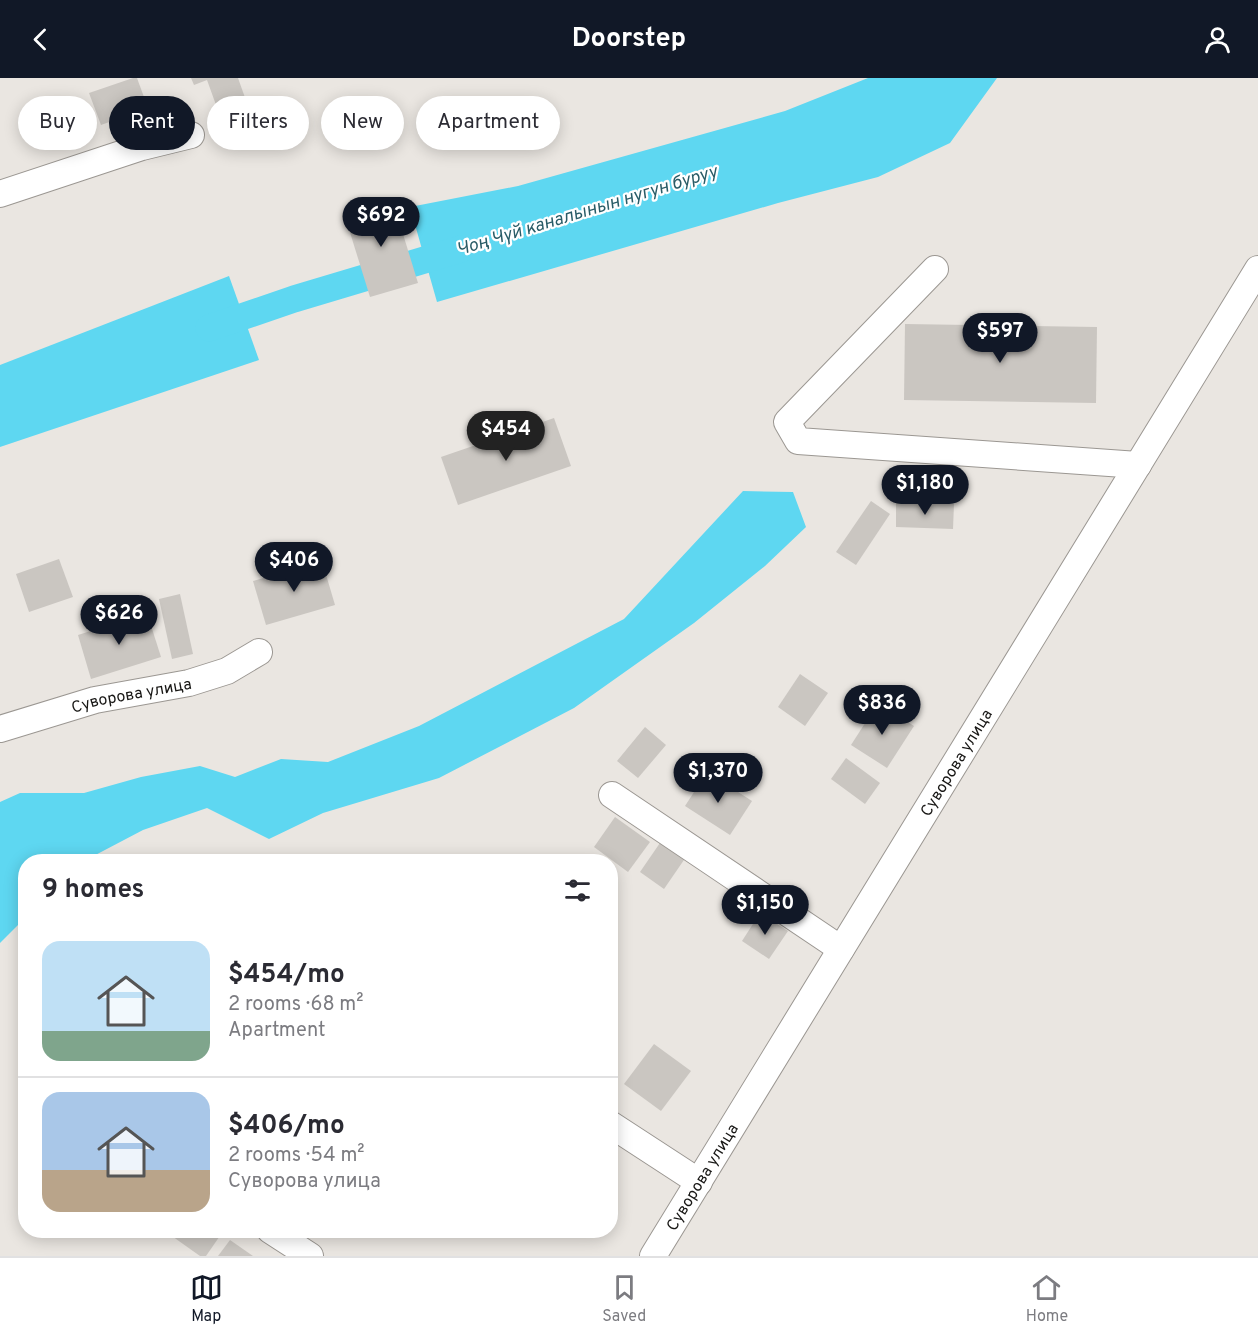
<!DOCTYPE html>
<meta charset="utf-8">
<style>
:root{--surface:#fff;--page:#f2f2f3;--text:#2b2b33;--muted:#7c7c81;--line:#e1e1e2;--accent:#111827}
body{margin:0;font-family:Overpass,sans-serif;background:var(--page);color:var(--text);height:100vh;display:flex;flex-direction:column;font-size:22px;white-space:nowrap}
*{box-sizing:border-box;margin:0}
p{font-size:20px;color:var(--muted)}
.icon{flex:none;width:33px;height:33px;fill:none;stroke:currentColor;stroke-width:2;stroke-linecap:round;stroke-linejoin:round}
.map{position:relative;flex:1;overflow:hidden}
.details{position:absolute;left:18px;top:776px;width:600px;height:384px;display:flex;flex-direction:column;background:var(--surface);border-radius:24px;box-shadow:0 3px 15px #0003}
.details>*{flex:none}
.guide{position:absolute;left:18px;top:18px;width:600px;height:54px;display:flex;gap:12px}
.price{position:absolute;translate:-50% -51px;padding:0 14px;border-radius:21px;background:var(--accent);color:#fff;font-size:20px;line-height:39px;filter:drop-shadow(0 2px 3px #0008)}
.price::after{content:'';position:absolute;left:50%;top:36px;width:18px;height:14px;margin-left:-9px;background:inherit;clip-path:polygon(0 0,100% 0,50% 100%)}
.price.selected{background:#222;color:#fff}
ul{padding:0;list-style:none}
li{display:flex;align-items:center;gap:18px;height:150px;padding:0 24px}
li+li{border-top:2px solid var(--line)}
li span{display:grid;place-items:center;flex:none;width:168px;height:120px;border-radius:18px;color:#555}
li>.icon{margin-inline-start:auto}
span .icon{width:72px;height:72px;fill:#fffc;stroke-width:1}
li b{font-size:26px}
h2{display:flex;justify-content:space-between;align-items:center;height:72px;padding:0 24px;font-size:26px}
.tag{padding:0 21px;border-radius:27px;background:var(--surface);box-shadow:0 3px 15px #0003;font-size:21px;line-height:54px}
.tag.selected{background:var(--accent);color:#fff}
header{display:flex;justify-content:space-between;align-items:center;height:78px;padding:0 24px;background:var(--accent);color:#fff;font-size:27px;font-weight:700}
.tab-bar{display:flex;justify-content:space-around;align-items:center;height:84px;border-top:2px solid var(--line);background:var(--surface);font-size:16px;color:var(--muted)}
.tab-bar a{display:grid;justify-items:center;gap:3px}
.tab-bar .selected{color:var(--accent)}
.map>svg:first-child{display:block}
</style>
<header><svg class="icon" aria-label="back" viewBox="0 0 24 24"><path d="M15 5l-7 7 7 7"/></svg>Doorstep<svg class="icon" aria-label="person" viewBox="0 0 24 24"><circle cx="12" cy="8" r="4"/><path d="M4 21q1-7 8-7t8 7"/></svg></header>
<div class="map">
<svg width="1258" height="1178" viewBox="0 0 1258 1178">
<rect width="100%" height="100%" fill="#eae6e1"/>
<g fill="#5ed7f1">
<path d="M868,0h129l-47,65 -72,34 -100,26 -341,99 -27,-95 108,-21 267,-75z"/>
<path d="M229,198l30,84 -259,87v-82z"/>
<path d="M743,413l50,1 13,35 -41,39 -71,57 -120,85 -135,70 -116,35 -54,26 -62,-31 -64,22 -59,31h-58l-1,57 -25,25v-141l20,-9h64l57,-16 59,-11 35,11 46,-18 47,3 91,-36 205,-107z"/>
</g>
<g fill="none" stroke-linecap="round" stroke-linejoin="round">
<path stroke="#5ed7f1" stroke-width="27" d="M209,250l85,-29 167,-50"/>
</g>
<g fill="#cac6c1">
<path d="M133,0h4l11,30 -47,17 -12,-32z"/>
<path d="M191,0h47l10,28 -28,10 -13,-36 -13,5z"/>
<path d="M392,120l26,85 -48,14 -26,-84z"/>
<path d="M905,246l192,3 -1,76 -192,-3z"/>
<path d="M554,340l17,48 -113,39 -17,-48z"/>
<path d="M871,423l19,13 -34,51 -20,-13z"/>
<path d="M896,425l58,1 -1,25 -57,-2z"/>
<path d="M59,481l14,38 -44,15 -13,-38z"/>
<path d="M322,483l13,44 -69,20 -13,-44z"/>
<path d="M180,516l13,60 -21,5 -13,-60z"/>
<path d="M147,535l14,44 -70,22 -13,-44z"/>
<path d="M800,596l28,19 -23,33 -27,-19z"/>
<path d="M878,625l36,23 -27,42 -36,-23z"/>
<path d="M645,649l21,18 -28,33 -21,-17z"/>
<path d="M846,680l34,25 -15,21 -34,-25z"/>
<path d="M707,694l45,29 -22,34 -45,-29z"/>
<path d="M615,739l35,25 -22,30 -34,-25z"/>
<path d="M662,762l24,17 -22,32 -24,-17z"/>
<path d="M760,835l28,18 -19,28 -27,-18z"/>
<path d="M654,966l37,27 -30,40 -37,-27z"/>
<path d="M171,1152h53l-18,26h-6l-31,-22z"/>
<path d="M230,1162l23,16h-35z"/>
</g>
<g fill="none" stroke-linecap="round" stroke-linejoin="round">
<defs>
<g id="minor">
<path d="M0,116l142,-47 49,-12"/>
<path d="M935,191l-148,153 11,19 340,24"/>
<path id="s1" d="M0,651l95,-29 94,-17 38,-12 32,-19"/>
<path d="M612,717l229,154"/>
<path d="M610,1046l89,58"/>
<path d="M270,1152l40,26"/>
<path id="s2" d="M653,1178l605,-987"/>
</g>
</defs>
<use href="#minor" stroke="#9b9792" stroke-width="28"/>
<use href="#minor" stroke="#fff" stroke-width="26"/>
</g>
<g text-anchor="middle" stroke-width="4.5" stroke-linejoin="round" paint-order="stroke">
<g font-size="16" fill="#181715" stroke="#fff">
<text dy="6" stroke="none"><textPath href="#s1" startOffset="136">Суворова улица</textPath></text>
<text dy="6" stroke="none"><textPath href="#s2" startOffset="579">Суворова улица</textPath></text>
<text dy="6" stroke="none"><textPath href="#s2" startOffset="93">Суворова улица</textPath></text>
</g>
<g font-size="18" font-style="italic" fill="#295c67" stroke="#fff">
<text transform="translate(587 132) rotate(-17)" y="6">Чоң Чүй каналынын нугун буруу</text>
</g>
</g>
</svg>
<b class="price" style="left:381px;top:170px">$692</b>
<b class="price" style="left:1000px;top:286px">$597</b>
<b class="price selected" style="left:506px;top:384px">$454</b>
<b class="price" style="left:925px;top:438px">$1,180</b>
<b class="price" style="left:294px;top:515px">$406</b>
<b class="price" style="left:119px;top:568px">$626</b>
<b class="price" style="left:882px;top:658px">$836</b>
<b class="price" style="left:718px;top:726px">$1,370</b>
<b class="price" style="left:765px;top:858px">$1,150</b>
<div class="guide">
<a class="tag">Buy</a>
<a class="tag selected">Rent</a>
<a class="tag">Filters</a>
<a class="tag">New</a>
<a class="tag">Apartment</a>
</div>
<section class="details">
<h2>9 homes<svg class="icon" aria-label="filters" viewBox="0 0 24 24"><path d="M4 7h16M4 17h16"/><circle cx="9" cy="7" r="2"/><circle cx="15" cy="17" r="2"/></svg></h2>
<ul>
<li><span style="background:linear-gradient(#bfe0f5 75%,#7fa58c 0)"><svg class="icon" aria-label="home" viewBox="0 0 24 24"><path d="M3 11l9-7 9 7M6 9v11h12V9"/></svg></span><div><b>$454/mo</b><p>2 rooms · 68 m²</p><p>Apartment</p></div></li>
<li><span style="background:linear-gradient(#a9c7e8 65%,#b9a48a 0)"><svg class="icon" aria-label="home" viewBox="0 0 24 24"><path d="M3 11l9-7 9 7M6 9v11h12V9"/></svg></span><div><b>$406/mo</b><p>2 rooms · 54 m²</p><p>Суворова улица</p></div></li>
</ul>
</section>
</div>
<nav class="tab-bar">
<a class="selected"><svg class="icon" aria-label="map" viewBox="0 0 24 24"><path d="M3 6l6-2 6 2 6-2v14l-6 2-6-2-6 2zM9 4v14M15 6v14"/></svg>Map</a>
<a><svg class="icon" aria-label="saved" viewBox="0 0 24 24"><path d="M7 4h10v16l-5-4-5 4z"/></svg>Saved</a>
<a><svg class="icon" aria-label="home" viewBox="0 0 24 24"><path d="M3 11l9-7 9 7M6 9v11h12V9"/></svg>Home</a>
</nav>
